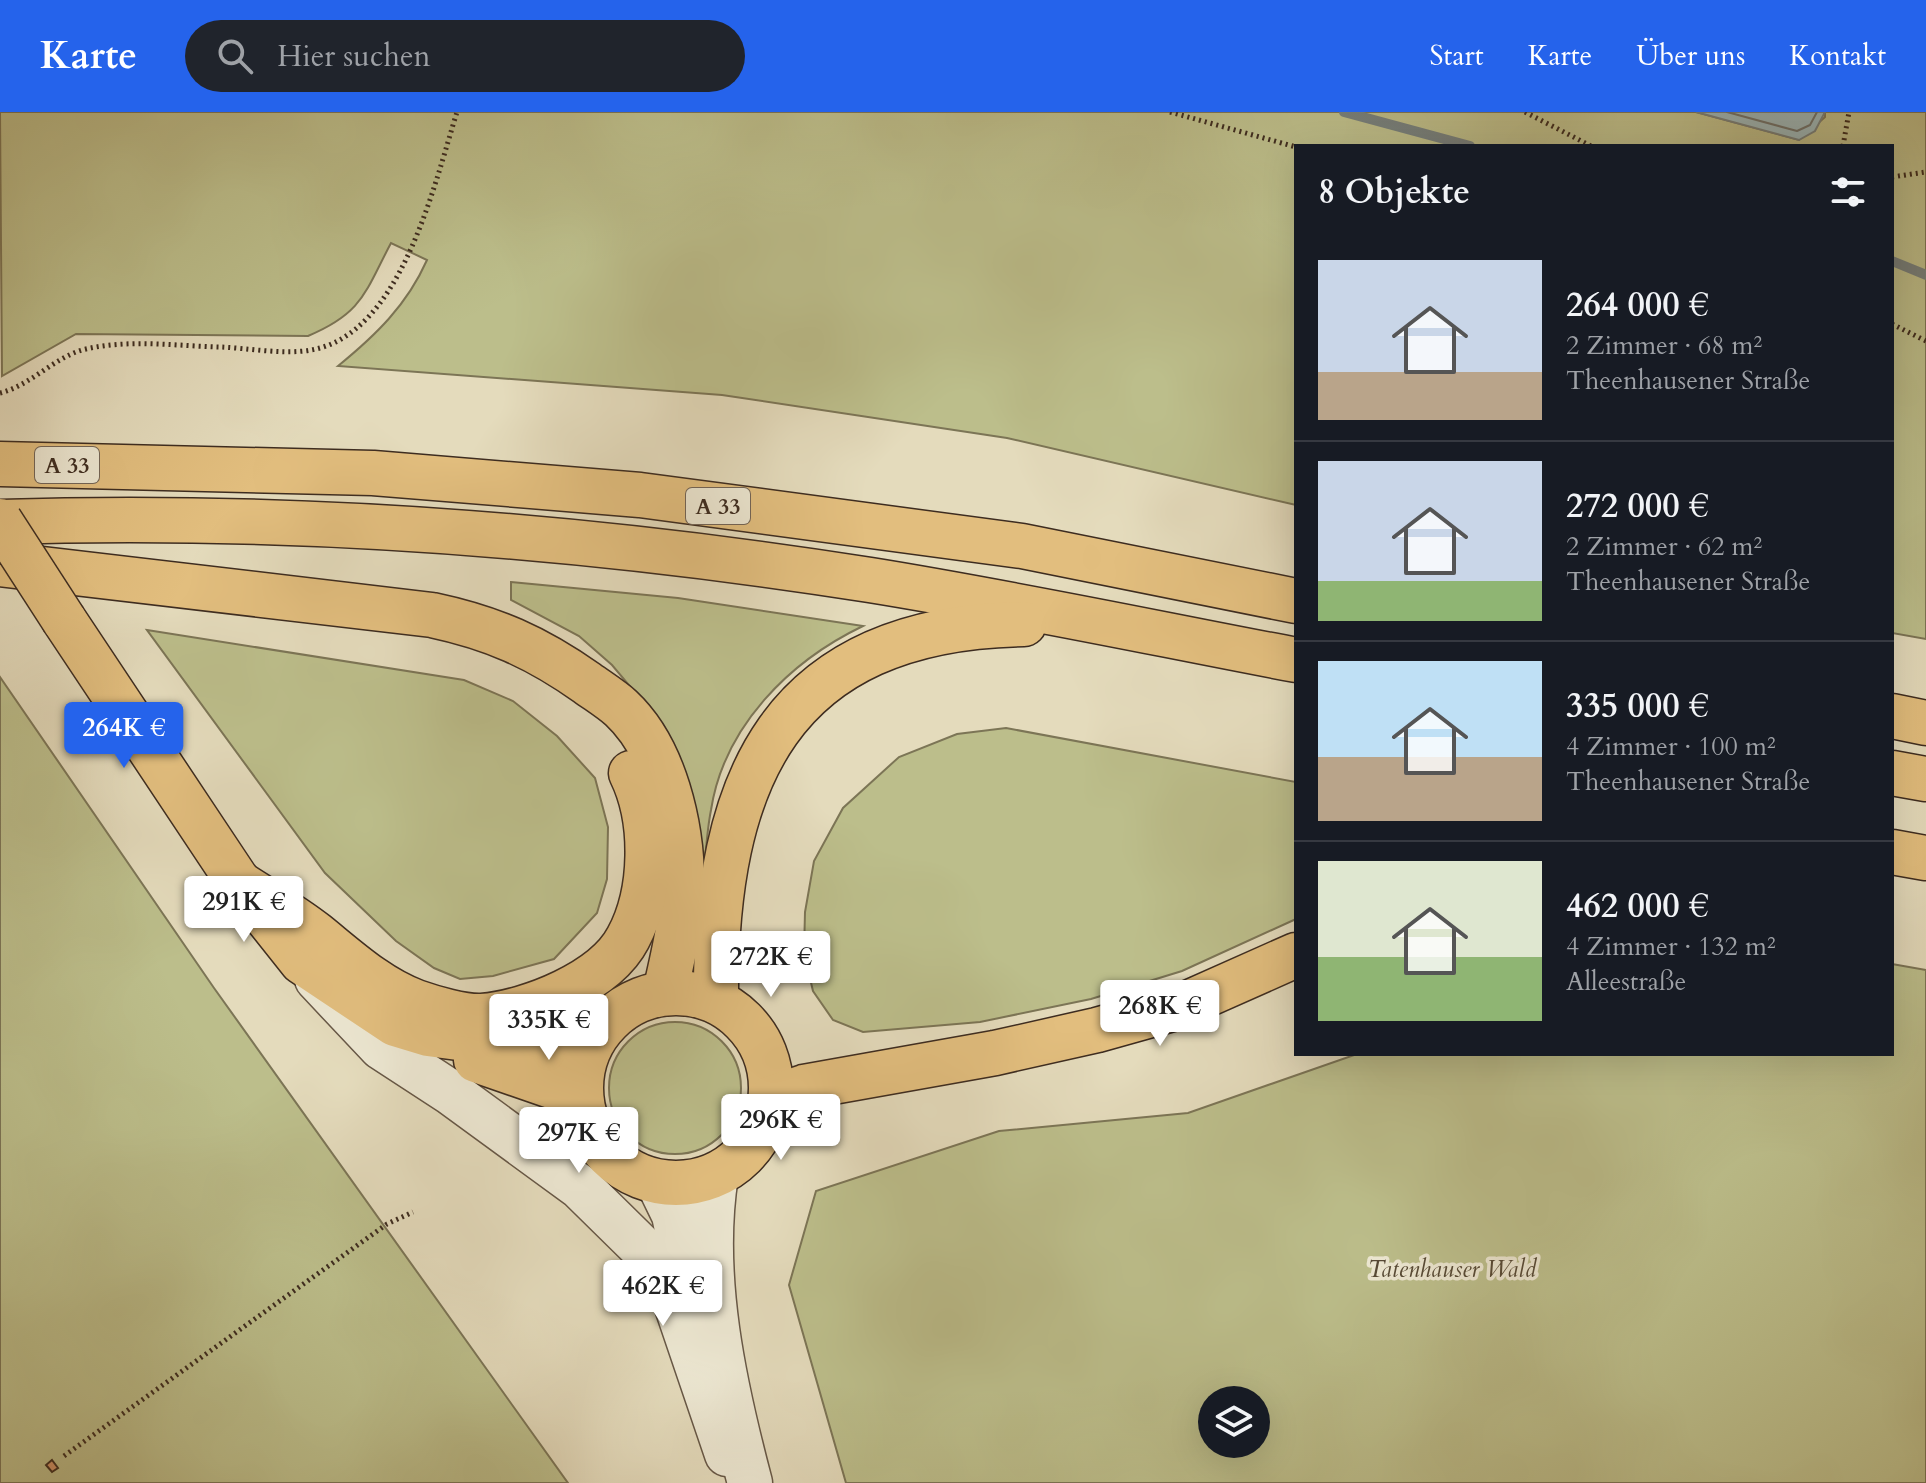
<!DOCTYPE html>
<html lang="de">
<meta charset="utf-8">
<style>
:root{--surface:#171b24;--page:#20242c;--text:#f1f3f6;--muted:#9ea1a6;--line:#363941;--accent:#2563eb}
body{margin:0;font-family:Cardo,serif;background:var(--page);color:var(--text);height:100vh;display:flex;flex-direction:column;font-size:30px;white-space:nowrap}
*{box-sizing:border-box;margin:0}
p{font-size:26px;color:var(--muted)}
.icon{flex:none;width:44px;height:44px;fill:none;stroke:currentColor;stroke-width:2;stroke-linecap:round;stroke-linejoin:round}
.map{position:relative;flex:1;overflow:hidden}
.side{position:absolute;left:1294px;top:32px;width:600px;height:912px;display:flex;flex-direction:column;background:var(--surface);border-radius:0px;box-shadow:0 8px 32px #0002}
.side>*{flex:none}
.tools{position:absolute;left:1198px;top:1274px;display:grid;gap:16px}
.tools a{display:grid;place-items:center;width:72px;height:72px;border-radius:50%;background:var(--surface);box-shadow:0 8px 32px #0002;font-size:40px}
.price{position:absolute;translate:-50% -68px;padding:0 18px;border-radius:8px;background:#fff;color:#222;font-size:26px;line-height:52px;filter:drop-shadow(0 2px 4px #0008)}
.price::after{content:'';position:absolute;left:50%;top:48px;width:24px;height:18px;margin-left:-12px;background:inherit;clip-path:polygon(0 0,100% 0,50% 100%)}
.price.selected{background:var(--accent);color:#fff}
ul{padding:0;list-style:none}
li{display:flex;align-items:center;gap:24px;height:200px;padding:0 24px}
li+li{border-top:2px solid var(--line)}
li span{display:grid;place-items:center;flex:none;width:224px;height:160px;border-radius:0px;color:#555}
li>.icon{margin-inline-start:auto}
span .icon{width:96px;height:96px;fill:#fffc;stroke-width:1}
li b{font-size:34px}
h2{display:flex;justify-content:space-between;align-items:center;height:96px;padding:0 24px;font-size:34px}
header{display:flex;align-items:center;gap:48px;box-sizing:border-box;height:112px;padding:0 40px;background:var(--accent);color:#fff}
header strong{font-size:38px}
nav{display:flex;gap:44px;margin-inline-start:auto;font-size:28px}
.search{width:560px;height:72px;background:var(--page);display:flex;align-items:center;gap:20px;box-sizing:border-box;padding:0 28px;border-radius:44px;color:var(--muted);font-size:30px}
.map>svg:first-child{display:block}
</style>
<header>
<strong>Karte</strong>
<div class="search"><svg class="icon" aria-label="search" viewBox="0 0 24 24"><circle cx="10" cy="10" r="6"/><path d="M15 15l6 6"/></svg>Hier suchen</div>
<nav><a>Start</a><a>Karte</a><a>Über uns</a><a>Kontakt</a></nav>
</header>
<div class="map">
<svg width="1926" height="1371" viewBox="0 0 1926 1371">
<rect width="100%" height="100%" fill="#e4dbbc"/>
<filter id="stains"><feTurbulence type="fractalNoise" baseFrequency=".0025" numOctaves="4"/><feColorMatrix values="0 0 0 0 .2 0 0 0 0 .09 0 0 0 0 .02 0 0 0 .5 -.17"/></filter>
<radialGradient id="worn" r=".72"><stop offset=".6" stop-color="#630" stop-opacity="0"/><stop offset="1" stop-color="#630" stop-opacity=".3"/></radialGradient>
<g fill="#bcbe8b" stroke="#7c7556" stroke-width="2" fill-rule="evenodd">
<path d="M0,0h1696l103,28 26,-23v-5h101v527l-34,-6v-487h-596v359l-289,-67 -285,-43 -384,-29c38,-31 69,-61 89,-106l-36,-17c-26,49 -28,70 -83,93l-232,-2 -74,42z"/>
<path d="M511,470l167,16 185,28c-73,35 -139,100 -152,184 -4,20 -5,41 -7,61l-6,-28 -59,-146 -27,-32 -33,-29 -68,-36z"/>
<path d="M147,518l317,50 49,21 44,35 38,42 13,49 -1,52 -10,34 -43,46 -61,17 -33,3 -26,-11 -38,-27 -71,-68z"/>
<path d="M0,565l214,311 354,495h-568z"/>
<path d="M1006,616l290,54v137l-114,52 -91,28 -111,23 -117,10 -30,-12 -20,-29 -9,-38 1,-41 9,-51 29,-53 56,-51 58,-23z"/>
<path d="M1892,852l34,6v513h-1080l-57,-198 27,-94 183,-60 189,-18 169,-59h535zM1212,1288h44v44h-44z"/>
<circle cx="675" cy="976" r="66"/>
</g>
<path fill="#9bb8bc" stroke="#75807e" stroke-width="2" d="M1696,0h129l-10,19 -16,9z"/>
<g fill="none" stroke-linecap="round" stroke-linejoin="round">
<path stroke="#6c726e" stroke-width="2" d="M1727,0l70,19 13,-6 7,-13"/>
<g stroke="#75807e" stroke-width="10">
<path d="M1344,0l126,34"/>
<path d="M1892,149l34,14"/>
</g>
</g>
<path fill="#d09269" stroke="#3d2c20" stroke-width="2" d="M52,1348l6,8 -6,4 -6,-7z"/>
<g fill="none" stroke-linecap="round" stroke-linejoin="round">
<defs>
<g id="minor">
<path d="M317,867l64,68 69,45 130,95 60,59 20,25 15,30 52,153"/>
<path d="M716,1063c-16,101 8,210 34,308"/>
<path d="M658,1070l16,33 19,91"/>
</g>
<g id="major">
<path d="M64,508l175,263 63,79 93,62 33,10 115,15 48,-6"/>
<path d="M1892,740l34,6"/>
<circle cx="676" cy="976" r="95"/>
<path d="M476,948l104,36"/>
<path d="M771,986l33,-11 191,-34 102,-23 82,-23 117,-52"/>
</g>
<g id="highway">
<path d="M0,352l373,9 267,22 382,51 274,55"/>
<path d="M0,410c290,-9 583,13 870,58 143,23 284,53 426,80"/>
<path d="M0,452l432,51c61,13 104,32 155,68 11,8 24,16 34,25 44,41 61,118 61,175 0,37 -9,74 -17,109"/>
<path d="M1892,604l34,7"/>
<path d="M1892,661l34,6"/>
<path d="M239,771c26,17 53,32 77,51 31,25 62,54 100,68 17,6 48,15 66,14 47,-4 123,-34 146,-78 25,-46 26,-118 3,-165"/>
<path d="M716,889c-2,-221 64,-373 308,-377"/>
</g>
</defs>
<use href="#minor" stroke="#675847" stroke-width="47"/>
<use href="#major" stroke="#3d2c20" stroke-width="47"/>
<use href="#highway" stroke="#3d2c20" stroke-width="47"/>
<g stroke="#3d2c20" stroke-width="5" stroke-dasharray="2 4" stroke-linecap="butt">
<path d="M1170,0l126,35"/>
<path d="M1525,0l66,34"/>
<path d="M1843,34l6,-34"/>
<path d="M1892,65l34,-5"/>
<path d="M1892,212l34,17"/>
<path d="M0,281c32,-8 55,-37 86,-44 43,-10 91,-3 134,-2 28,1 63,8 91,3 90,-15 123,-165 146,-238"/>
<path d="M64,1344l323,-232 26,-12"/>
</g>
<use href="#minor" stroke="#ede8d3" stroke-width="44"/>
<use href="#major" stroke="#e2be7e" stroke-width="44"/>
<use href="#highway" stroke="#e2be7e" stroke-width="44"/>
<defs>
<path id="major-bridge" d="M0,409l64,99"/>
</defs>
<use href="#major-bridge" stroke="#3d2c20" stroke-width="47" stroke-linecap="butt"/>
<use href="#major-bridge" stroke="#e2be7e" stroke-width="44"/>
</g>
<g text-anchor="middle" stroke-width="7" stroke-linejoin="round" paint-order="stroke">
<g fill="#ede8d3" stroke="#726456" stroke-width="2">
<rect x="35" y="335" width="64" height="36" rx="6"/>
<rect x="686" y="376" width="64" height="36" rx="6"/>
</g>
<g font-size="22" font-weight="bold" fill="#3d2c20">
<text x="67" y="361">A 33</text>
<text x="718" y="402">A 33</text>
</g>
<g font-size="24" font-style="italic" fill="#564935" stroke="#ede8d3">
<text x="1452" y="1165">Tatenhauser Wald</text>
</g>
</g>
<rect width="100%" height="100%" filter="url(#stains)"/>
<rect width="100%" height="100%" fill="url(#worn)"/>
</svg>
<div class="tools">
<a><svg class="icon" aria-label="layers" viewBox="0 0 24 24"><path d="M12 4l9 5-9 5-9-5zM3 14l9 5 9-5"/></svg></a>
</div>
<b class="price selected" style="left:124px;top:658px">264K €</b>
<b class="price" style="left:244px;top:832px">291K €</b>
<b class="price" style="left:771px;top:887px">272K €</b>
<b class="price" style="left:1160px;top:936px">268K €</b>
<b class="price" style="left:549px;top:950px">335K €</b>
<b class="price" style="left:781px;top:1050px">296K €</b>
<b class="price" style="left:579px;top:1063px">297K €</b>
<b class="price" style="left:663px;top:1216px">462K €</b>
<section class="side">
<h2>8 Objekte<svg class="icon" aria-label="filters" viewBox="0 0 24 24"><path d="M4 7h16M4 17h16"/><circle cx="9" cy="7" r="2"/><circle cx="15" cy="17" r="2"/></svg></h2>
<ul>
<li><span style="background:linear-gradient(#c9d6e8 70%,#b9a48a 0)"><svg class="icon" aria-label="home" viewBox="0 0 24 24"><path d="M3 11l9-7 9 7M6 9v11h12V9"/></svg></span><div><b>264 000 €</b><p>2 Zimmer · 68 m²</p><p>Theenhausener Straße</p></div></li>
<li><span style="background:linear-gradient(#c9d6e8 75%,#8fb573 0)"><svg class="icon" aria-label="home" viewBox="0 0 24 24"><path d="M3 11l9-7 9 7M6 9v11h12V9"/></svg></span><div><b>272 000 €</b><p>2 Zimmer · 62 m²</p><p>Theenhausener Straße</p></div></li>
<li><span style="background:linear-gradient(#bfe0f5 60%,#b9a48a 0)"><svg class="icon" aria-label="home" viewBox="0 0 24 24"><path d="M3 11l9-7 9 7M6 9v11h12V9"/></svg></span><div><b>335 000 €</b><p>4 Zimmer · 100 m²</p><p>Theenhausener Straße</p></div></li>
<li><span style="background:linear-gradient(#dfe7d0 60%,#8fb573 0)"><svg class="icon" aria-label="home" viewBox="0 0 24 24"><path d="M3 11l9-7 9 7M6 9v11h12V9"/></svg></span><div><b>462 000 €</b><p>4 Zimmer · 132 m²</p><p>Alleestraße</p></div></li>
</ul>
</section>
</div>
